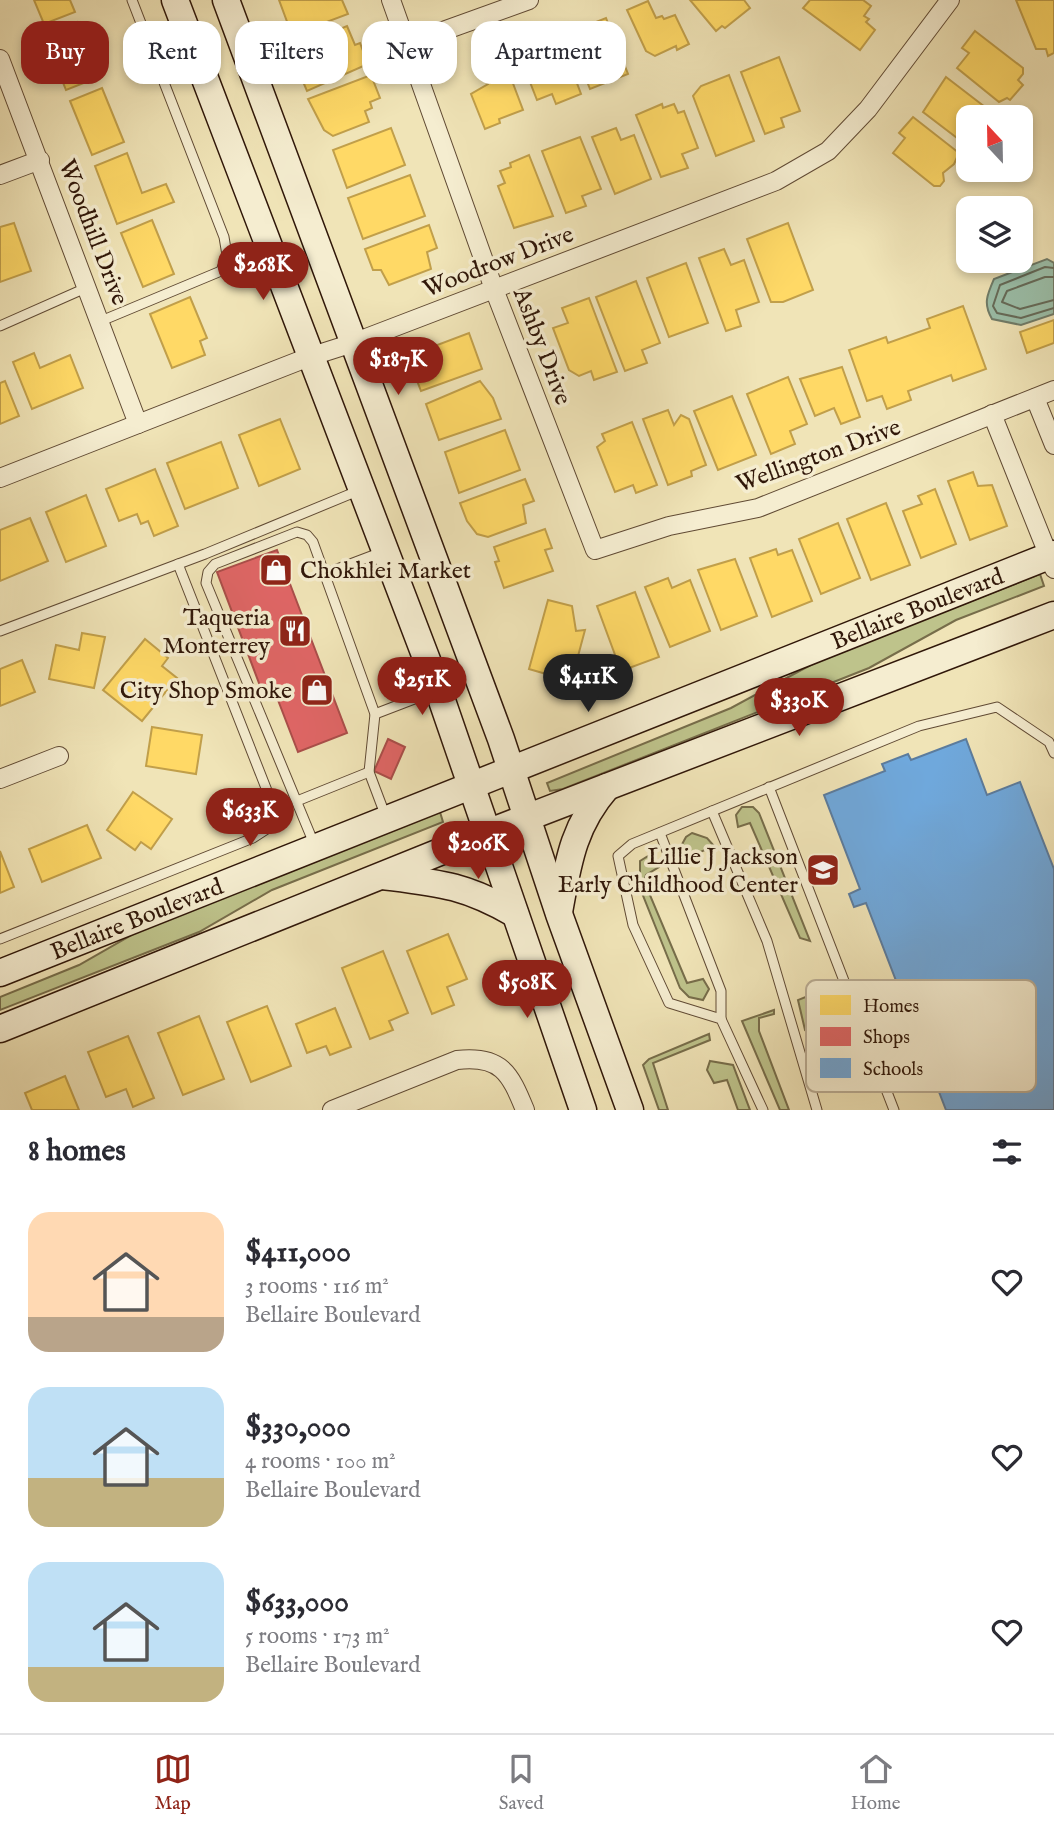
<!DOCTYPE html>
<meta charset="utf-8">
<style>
:root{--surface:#fff;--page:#f7f7f7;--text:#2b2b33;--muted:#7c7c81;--line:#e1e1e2;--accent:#8f2418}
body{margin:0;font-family:"IM FELL English",serif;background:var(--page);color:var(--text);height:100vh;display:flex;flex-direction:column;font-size:26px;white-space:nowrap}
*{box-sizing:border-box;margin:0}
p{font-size:23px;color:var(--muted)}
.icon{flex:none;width:38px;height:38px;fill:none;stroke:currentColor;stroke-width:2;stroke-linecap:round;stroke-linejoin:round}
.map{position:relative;height:1110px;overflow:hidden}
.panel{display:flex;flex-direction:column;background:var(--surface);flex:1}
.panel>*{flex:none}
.hud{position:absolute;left:21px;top:21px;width:700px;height:63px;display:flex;gap:14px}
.needle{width:46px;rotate:338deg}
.controls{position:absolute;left:956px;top:105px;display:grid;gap:14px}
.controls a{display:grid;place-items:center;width:77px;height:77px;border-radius:14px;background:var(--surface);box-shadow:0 4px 10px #0003;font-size:35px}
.price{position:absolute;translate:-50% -60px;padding:0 16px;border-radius:24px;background:var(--accent);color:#fff;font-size:23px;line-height:46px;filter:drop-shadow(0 2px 4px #0008)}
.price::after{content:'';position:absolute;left:50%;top:42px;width:21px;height:16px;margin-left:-10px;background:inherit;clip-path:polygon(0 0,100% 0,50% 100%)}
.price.on{background:#222;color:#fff}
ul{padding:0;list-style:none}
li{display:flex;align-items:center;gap:21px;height:175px;padding:0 28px}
li span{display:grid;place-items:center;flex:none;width:196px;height:140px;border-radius:21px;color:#555}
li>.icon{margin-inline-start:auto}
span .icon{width:84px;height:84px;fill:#fffc;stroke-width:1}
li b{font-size:30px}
h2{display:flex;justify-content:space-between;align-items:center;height:84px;padding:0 28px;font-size:30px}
.pill{padding:0 24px;border-radius:21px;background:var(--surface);box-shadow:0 4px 10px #0003;font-size:24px;line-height:63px}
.pill.on{background:var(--accent);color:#fff}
.menu{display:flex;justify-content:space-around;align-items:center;height:98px;border-top:2px solid var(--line);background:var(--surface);font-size:19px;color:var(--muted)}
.menu a{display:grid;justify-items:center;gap:4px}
.menu .on{color:var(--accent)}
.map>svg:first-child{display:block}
</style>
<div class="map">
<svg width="1054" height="1110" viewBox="0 0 1054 1110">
<rect width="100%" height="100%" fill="#f0e4b7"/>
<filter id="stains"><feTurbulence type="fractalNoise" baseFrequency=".00286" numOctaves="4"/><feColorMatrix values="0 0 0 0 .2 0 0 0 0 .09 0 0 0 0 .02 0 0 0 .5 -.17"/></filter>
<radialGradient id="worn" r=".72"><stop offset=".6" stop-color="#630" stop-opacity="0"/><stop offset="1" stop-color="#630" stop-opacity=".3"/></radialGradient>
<g fill="#bec38b" stroke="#776d4a" stroke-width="2">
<path d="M1040,574l4,12 -88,34 -87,48 -306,121 -13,2 -3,-8 184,-75 87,-47z"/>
<path d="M742,807h11l6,6 51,128 -10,-3 -50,-115 -12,4 -2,-12z"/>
<path d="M440,812l3,10 -171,68 -73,42 -199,78v-13l79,-32 65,-37z"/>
<path d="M692,833l15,5 7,8 -27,12 -7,-10 6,-11z"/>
<path d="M653,853l6,14 -13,8 -2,6 43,102 16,-4 6,10 -6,11 -14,-3 -9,-9 -40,-100v-27z"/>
<path d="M830,987l9,30 -34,13 -7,-30z"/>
<path d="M774,1010v4l-15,4v13l30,79h-9l-38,-89z"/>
<path d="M704,1036l5,-2 1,6 -57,23 15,47h-9l-16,-45 6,-6z"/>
<path d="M710,1061l23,4 17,45h-12l-11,-30 -13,3 -7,-13z"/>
</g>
<path fill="#9bbfa9" stroke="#707c69" stroke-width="2" d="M1047,259l7,4v51l-33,11 -29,-6c-9,-15 -5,-24 2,-40z"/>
<g fill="#ffd966" stroke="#c19f4a" stroke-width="2">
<path d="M34,0h36l5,12 -31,12z"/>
<path d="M279,0h63l6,14 -56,21z"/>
<path d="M690,0h54l6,8 -25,20 -3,-2 -6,5z"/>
<path d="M810,0h53l8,6 -7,10 5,3 -3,3 9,8 -15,20 -57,-42z"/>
<path d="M1016,0h38v53l-6,3 -2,-7h-10z"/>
<path d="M648,1l8,17 6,-2 2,3 11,-4 14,29 -12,6 -1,-4 -21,10 -9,-5 -19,-41z"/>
<path d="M606,18l22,56 -38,15 -22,-56z"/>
<path d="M77,22l22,55 -33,13 -22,-55z"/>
<path d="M347,26l8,19 5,-2 8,21 -61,27 -9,-21 3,-25z"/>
<path d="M975,31l48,37v6l-5,6 5,5 -13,15 -3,-2 -8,4 -42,-34 12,-15 -7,-5z"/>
<path d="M560,38l21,56 -25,10 -4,-10 -15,6 -18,-46z"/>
<path d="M503,57l20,53 -24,9 1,4 -15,6 -14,-35 17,-10 -7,-19z"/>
<path d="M779,57l21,54 -19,7 3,9 -19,7 -24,-62z"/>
<path d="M371,75l9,23 -10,4 2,6 -7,3 4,11 -36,14 -9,-6 -16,-31z"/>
<path d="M729,75l25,66 -38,15 -23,-60 8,-10z"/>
<path d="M946,77l52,40h-30l-2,24h-5l-38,-29z"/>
<path d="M102,88l22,54 -32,13 -22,-54z"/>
<path d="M662,104l1,4 11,-4 4,9 6,-2 14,37 -16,6 6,14 -27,9 -25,-62z"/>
<path d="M913,117l46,36 -5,11 -11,9 1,8 -4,5h-6l-41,-33 12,-15 -6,-5z"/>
<path d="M391,128l14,37 -58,23 -14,-38z"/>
<path d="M616,128l5,12 13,-5 17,44 -36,15 -23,-57z"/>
<path d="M580,137l21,52 -19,7 4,10 -20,7 -24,-62z"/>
<path d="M127,153l15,40 24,-9 8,18 -57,22 -22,-58z"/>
<path d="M529,155l24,61 -39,12 -16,-42 7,-3 -5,-12 11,-4 -1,-4z"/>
<path d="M410,175l15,41 -62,23 -15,-41z"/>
<path d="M152,220l22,54 -31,13 -22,-54z"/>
<path d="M14,223l17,48 -31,11v-55z"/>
<path d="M788,223l25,67 -30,12h-12l-24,-63z"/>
<path d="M429,225l8,23 -10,4 4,17 -42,16 -8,-15h-8l-8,-21z"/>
<path d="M724,249l7,16 13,-5 15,42 -23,8 5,16 -15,5 -27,-73z"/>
<path d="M686,263l22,60 -39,14 -22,-59z"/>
<path d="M636,281l24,62 -18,7 5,13 -22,8 -29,-74z"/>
<path d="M190,297l17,41 -7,3 5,14 -33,13 -22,-54z"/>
<path d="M589,298l28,74 -23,8 -3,-9 -12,5 -10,-6 -16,-42 15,-5 -6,-15z"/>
<path d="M963,306l23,63 -33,12 -2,-6 -43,16 3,9 -24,9 -5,-13 -15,5 -18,-51 37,-13 2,6 42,-15 -3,-9z"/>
<path d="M1054,320v23l-27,10 -7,-21z"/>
<path d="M469,333l13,36 -61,22 -10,-26 5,-12z"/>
<path d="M34,353l6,15 30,-13 13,33 -51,21 -19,-47z"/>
<path d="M842,367l18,50 -19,7 -7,-16 -19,8 -15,-37z"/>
<path d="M788,377l19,47 -17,7 5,13 -24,10 -24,-60z"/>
<path d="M5,381l14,35 -19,8v-41z"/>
<path d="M480,381l13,17 8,21 -62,21 -13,-36z"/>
<path d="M732,396l24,59 -38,15 -24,-59z"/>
<path d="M668,410l6,15 7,-10 8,4 17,46 -15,6 1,5 -24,9 -25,-66z"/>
<path d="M280,419l20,50 -41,17 -20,-51z"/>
<path d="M632,422l25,63 -21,8 -3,-8 -18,7 -18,-45 8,-6 -3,-7z"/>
<path d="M505,430l15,40 -61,23 -14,-41z"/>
<path d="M221,442l17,46 -53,21 -18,-46z"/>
<path d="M155,469l23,57 -24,10 -6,-15 -7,3 -4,-10 -18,7 -13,-32z"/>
<path d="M973,472l5,14 14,-1 15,41 -37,14 -22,-59z"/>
<path d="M525,479l9,22 -11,4 3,18 -38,14 -11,-3 -10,-13 -7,-18z"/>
<path d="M935,489l21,55 -35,14 -18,-47 19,-7 -4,-8z"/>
<path d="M86,495l20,51 -40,16 -20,-50z"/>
<path d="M886,503l24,62 -39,15 -24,-61z"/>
<path d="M30,518l18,43 -48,20v-51z"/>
<path d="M838,523l22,55 -39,16 -22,-55z"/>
<path d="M545,529l7,19 -7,2 8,21 -49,17 -9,-26 4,-1 -5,-14z"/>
<path d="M776,549l2,6 14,-5 20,51 -40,16 -22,-59z"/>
<path d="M735,559l22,57 -36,14 -23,-60z"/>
<path d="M668,578l4,10 18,-8 20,51 -40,16 -25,-60z"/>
<path d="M635,592l24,65 -38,14 -24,-65z"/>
<path d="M548,600l24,6 4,25 9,-1 -11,41 -18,-5 -3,10 -24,-7z"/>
<path d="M82,633l23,4 -11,51 -45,-9 7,-34 23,5z"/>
<path d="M145,639l23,19 -6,8 15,12 -35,43 -39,-31z"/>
<path d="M22,660l13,32 -35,14v-37z"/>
<path d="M152,727l50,8 -6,39 -50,-8z"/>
<path d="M133,792l39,27 -21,30 -10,-7 -6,8 -28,-20z"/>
<path d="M87,825l14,33 -59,24 -13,-33z"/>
<path d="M0,851l14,36 -14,6z"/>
<path d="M448,934l19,45 -20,8 7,18 -22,9 -25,-63z"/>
<path d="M383,951l25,62 -19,8 4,9 -23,9 -28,-71z"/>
<path d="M267,1006l24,60 -40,16 -24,-60z"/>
<path d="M335,1008l16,39 -21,8 -4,-9 -19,7 -11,-29z"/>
<path d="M199,1016l25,63 -41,16 -25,-62z"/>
<path d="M128,1036l26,62 -21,9 -7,-18 -20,8 -18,-45z"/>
<path d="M65,1076l14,34h-47l-7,-17z"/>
</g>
<g fill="#e06666" stroke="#ab4e4a" stroke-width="2">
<path d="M277,550l70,183 -49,19 -22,-57 -11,4 -48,-127z"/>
<path d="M388,739l17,8 -14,32 -17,-8z"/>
</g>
<path fill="#6fa8dc" stroke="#5c7c9d" stroke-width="2" d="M966,739l21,56 33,-13 34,87v241h-108l-80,-207 -12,4 -5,-13 11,-5 -36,-94 61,-24 -3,-7 26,-10 3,6z"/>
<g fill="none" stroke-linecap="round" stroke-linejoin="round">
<g stroke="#666b59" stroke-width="2">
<path d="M1054,268l-9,-1 -45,18 -7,21 4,7 24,5 33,-10"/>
<path d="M1054,277h-9l-38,14 -5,11 18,7 34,-9"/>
</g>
<defs>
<g id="service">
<path d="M101,321l120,-50 6,-16 -3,-18 -92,-237"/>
<path d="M0,326l88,-39"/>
<path d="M324,574l58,-22"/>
<path d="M0,631l205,-77 155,-64"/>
<path d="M375,714l60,-23"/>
<path d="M769,787l125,323"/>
<path d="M297,801l72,-29"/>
<path d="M712,811l55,130 50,169"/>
<path d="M660,833l61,158v28"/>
<path d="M315,846l-109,-263 2,-11 7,-8 82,-32 10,3 6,7 62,172 -6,58 17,45"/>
<path d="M0,939l253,-101 17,-11 5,-16 -97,-247"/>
<path d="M763,1110l-42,-91 -52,-16 -36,-78 -15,-69 14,-12 287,-118 78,-19 52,35 5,11"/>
</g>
<g id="minor">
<path d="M391,0l103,289 101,261 74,-24 89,-18 296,-118"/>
<path d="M407,44l122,-44"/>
<path d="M0,59l138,365"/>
<path d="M0,175l40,-15"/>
<path d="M1035,398l19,47"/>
<path d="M992,414l62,155"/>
<path d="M0,478l309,-121 44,-14 423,-162 52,-30 40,-42 82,-109"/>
<path d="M0,779l59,-23"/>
<path d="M332,1110l125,-50c44,-5 53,13 68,50"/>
</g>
<g id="secondary">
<path d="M175,0l263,689 145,421"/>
<path d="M226,0l275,739 58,175 71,196"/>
<path d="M383,876c56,7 82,9 132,38"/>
<path d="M559,912c9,-49 14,-86 48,-125"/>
<path id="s1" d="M0,973l1054,-419"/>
<path d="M0,1029l487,-196 567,-218"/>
</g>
</defs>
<use href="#service" stroke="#604a34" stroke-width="11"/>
<use href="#minor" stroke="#604a34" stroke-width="20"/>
<use href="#secondary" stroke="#301709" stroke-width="29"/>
<use href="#service" stroke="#f5edd0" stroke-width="9"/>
<use href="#minor" stroke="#f5edd0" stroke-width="18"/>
<use href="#secondary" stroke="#f5edd0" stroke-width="26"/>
</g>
<defs>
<symbol id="shop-square" viewBox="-11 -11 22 22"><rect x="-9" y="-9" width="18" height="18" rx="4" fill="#8f2418" stroke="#f5edd0"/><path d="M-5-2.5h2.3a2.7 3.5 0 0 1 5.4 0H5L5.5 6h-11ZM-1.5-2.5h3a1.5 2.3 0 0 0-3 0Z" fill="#fff"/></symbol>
<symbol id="restaurant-square" viewBox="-11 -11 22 22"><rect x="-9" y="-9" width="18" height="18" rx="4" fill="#8f2418" stroke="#f5edd0"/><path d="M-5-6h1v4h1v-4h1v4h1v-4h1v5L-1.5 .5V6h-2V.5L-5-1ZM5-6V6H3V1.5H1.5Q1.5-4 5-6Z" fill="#fff"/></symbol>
<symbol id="school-square" viewBox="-11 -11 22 22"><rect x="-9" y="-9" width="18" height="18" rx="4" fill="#8f2418" stroke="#f5edd0"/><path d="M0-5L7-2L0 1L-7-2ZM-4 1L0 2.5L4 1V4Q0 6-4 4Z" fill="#fff"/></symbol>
</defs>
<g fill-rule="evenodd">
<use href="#shop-square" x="257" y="551" width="38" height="38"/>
<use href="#restaurant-square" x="276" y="612" width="38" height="38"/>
<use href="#shop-square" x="298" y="671" width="38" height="38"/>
<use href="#school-square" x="804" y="851" width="38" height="38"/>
</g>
<g text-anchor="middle" stroke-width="7" stroke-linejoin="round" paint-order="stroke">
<g font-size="24" fill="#301709" stroke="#f5edd0">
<text transform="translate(94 232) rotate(69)" y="8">Woodhill Drive</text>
<text transform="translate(498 261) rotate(-21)" y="8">Woodrow Drive</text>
<text transform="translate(543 346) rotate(69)" y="8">Ashby Drive</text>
<text transform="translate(818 455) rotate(-20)" y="8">Wellington Drive</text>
<text dy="8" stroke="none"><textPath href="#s1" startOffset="987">Bellaire Boulevard</textPath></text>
<text dy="8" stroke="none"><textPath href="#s1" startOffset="147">Bellaire Boulevard</textPath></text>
</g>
<g font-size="24" fill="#301709" stroke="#f5edd0" text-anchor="end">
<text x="300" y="578" text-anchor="start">Chokhlei Market</text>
<text x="270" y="625">Taqueria<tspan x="270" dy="28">Monterrey</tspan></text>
<text x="292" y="698">City Shop Smoke</text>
<text x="798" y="864">Lillie J Jackson<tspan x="798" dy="28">Early Childhood Center</tspan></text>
</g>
</g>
<rect x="806" y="980" width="230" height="112" rx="10" fill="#f5edd0" stroke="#baad94" stroke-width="2"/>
<rect x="820" y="995" width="31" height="20" fill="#ffd966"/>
<rect x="820" y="1027" width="31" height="19" fill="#e06666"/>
<rect x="820" y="1058" width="31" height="20" fill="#6fa8dc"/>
<g font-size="19" fill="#301709">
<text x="863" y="1012">Homes</text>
<text x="863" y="1043">Shops</text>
<text x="863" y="1075">Schools</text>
</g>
<rect width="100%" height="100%" filter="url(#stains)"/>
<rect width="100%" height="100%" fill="url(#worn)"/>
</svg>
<div class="controls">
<a><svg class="needle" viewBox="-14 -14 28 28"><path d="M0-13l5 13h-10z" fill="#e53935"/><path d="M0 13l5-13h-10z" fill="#7c7c81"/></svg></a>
<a><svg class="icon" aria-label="layers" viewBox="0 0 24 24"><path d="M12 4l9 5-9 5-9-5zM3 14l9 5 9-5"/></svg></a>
</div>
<b class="price" style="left:263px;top:302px">$268K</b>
<b class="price" style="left:398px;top:397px">$187K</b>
<b class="price on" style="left:588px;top:714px">$411K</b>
<b class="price" style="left:422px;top:717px">$251K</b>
<b class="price" style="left:799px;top:738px">$330K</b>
<b class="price" style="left:250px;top:848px">$633K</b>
<b class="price" style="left:478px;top:881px">$206K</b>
<b class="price" style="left:527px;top:1020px">$508K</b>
<div class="hud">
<a class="pill on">Buy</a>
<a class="pill">Rent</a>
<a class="pill">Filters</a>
<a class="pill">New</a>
<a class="pill">Apartment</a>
</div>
</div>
<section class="panel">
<h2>8 homes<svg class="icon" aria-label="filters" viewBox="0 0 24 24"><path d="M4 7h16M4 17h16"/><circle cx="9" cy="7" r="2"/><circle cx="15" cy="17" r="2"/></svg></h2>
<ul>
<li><span style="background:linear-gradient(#ffd9b3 75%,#b9a48a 0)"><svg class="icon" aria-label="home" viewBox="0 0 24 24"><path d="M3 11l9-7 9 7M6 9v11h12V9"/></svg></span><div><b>$411,000</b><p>3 rooms · 116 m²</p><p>Bellaire Boulevard</p></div><svg class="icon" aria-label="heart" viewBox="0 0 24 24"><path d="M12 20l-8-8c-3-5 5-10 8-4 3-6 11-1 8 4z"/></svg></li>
<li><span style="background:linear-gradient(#bfe0f5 65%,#c2b280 0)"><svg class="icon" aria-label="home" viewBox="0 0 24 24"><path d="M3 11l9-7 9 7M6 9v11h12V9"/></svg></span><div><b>$330,000</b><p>4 rooms · 100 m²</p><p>Bellaire Boulevard</p></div><svg class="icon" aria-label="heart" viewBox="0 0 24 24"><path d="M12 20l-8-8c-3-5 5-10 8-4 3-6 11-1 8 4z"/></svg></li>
<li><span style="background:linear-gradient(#bfe0f5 75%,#c2b280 0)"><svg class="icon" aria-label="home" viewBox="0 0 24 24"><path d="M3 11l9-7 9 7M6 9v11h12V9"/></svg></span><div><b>$633,000</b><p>5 rooms · 173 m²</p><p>Bellaire Boulevard</p></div><svg class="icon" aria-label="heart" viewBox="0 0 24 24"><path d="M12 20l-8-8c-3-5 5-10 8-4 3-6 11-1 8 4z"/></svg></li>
</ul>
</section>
<nav class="menu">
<a class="on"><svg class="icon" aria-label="map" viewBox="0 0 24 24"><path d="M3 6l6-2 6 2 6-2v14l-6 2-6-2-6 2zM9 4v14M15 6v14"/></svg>Map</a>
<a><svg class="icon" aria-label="saved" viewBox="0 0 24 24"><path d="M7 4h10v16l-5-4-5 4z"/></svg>Saved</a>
<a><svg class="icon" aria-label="home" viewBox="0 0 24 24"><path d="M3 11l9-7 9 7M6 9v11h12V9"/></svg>Home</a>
</nav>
